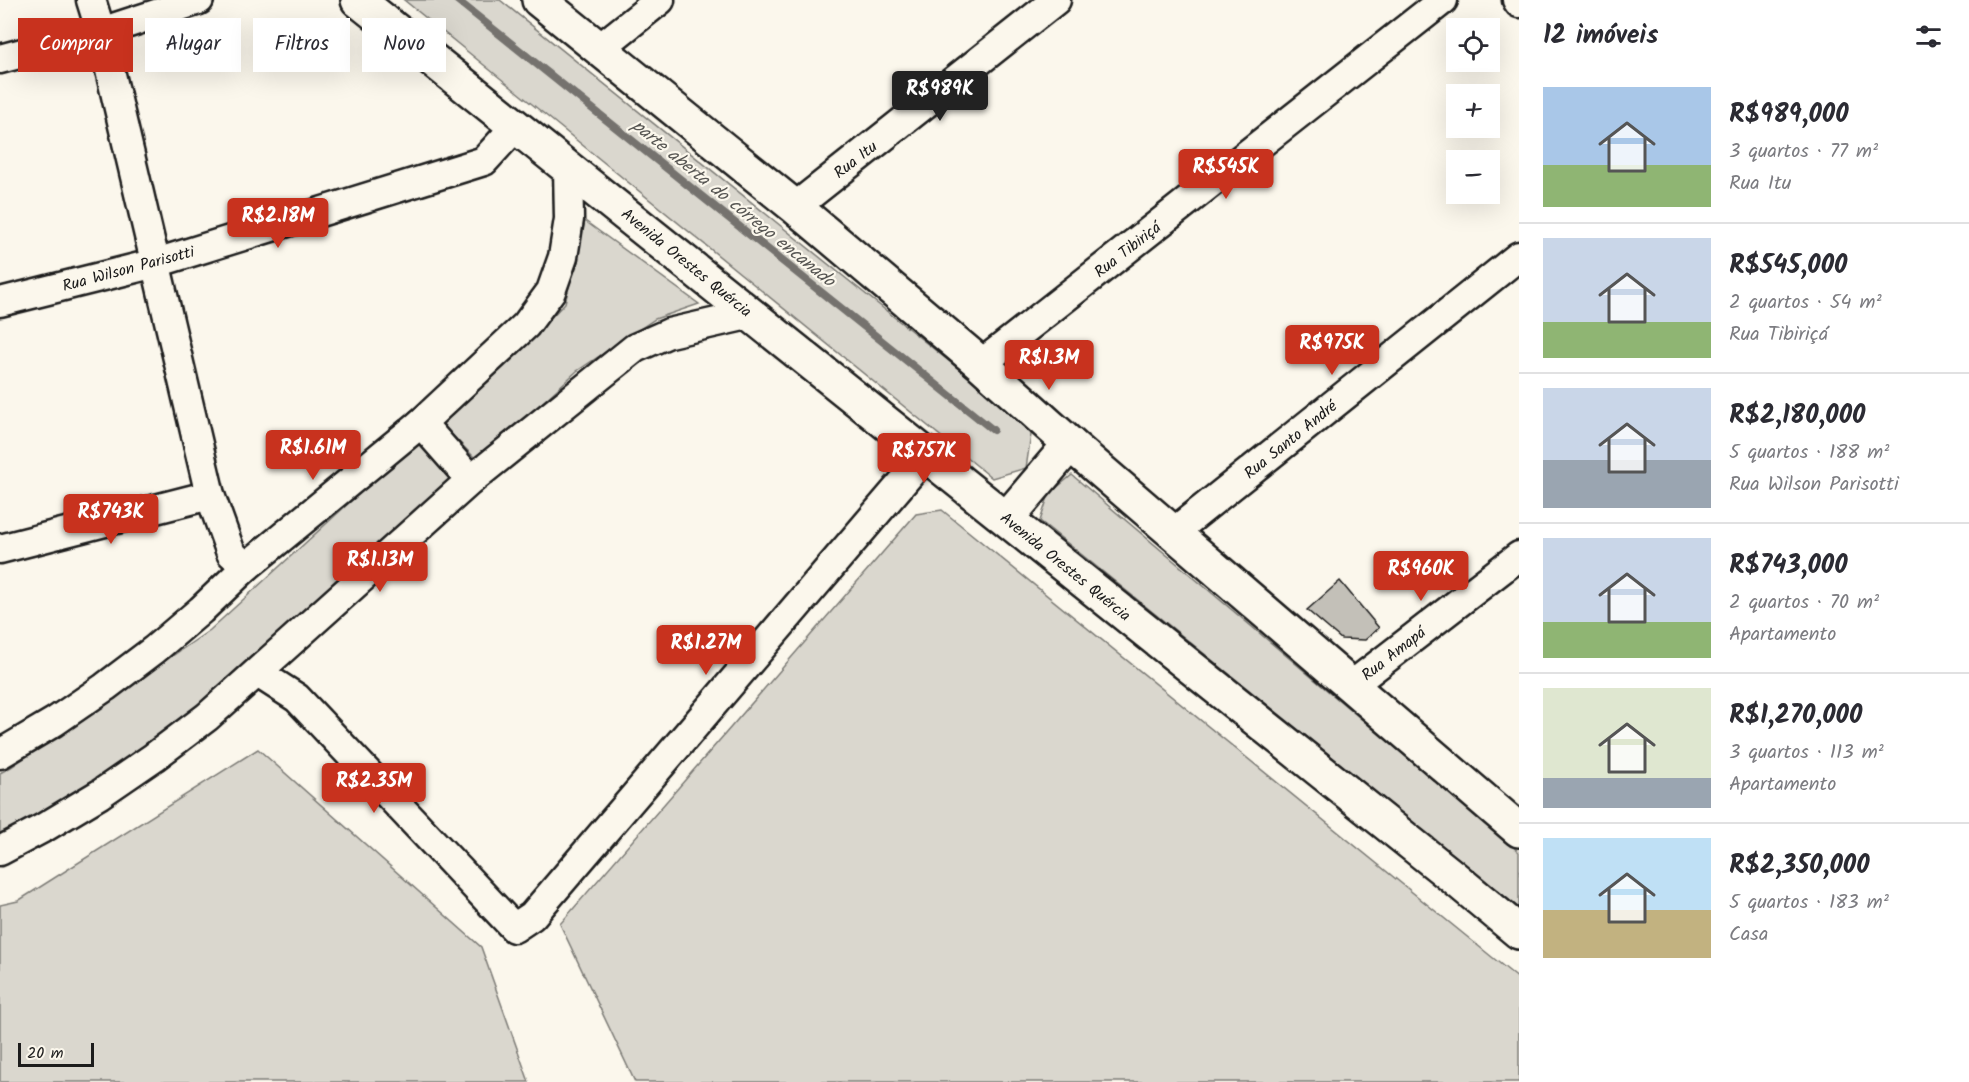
<!DOCTYPE html>
<html lang="pt">
<meta charset="utf-8">
<style>
:root{--surface:#fff;--page:#f7f7f7;--text:#2b2b33;--muted:#7c7c81;--line:#e1e1e2;--accent:#c8321e}
body{margin:0;font-family:Kalam,sans-serif;background:var(--page);color:var(--text);height:100vh;display:flex;flex-direction:column;font-size:22px;white-space:nowrap}
*{box-sizing:border-box;margin:0}
p{font-size:20px;color:var(--muted)}
.icon{flex:none;width:33px;height:33px;fill:none;stroke:currentColor;stroke-width:2;stroke-linecap:round;stroke-linejoin:round}
.map{position:relative;flex:1;overflow:hidden}
.drawer{display:flex;flex-direction:column;background:var(--surface);width:450px}
.drawer>*{flex:none}
.guide{position:absolute;left:18px;top:18px;width:570px;height:54px;display:flex;gap:12px}
.tools{position:absolute;left:1446px;top:18px;display:grid;gap:12px}
.tools a{display:grid;place-items:center;width:54px;height:54px;border-radius:0px;background:var(--surface);box-shadow:0 6px 24px #0002;font-size:30px}
.scale{position:absolute;left:18px;bottom:15px;width:76px;box-sizing:border-box;padding-left:6px;border:3px solid #1c1c1c;border-top:0;font-size:16px;line-height:21px;white-space:nowrap;color:#1c1c1c;-webkit-text-stroke:4px #fbf7ec;paint-order:stroke}
.price{position:absolute;translate:-50% -51px;padding:0 14px;border-radius:6px;background:var(--accent);color:#fff;font-size:20px;line-height:39px;filter:drop-shadow(0 2px 3px #0008)}
.price::after{content:'';position:absolute;left:50%;top:36px;width:18px;height:14px;margin-left:-9px;background:inherit;clip-path:polygon(0 0,100% 0,50% 100%)}
.price.on{background:#222;color:#fff}
ul{padding:0;list-style:none}
li{display:flex;align-items:center;gap:18px;height:150px;padding:0 24px}
li+li{border-top:2px solid var(--line)}
li span{display:grid;place-items:center;flex:none;width:168px;height:120px;border-radius:0px;color:#555}
li>.icon{margin-inline-start:auto}
span .icon{width:72px;height:72px;fill:#fffc;stroke-width:1}
li b{font-size:26px}
h2{display:flex;justify-content:space-between;align-items:center;height:72px;padding:0 24px;font-size:26px}
.pill{padding:0 21px;border-radius:0px;background:var(--surface);box-shadow:0 6px 24px #0002;font-size:21px;line-height:54px}
.pill.on{background:var(--accent);color:#fff}
main{display:flex;flex:1;min-height:0}
.map>svg:first-child{display:block}
</style>
<main>
<div class="map">
<svg width="1519" height="1082" viewBox="0 0 1519 1082">
<rect width="100%" height="100%" fill="#fbf7ec"/>
<filter id="ink" filterUnits="userSpaceOnUse"><feTurbulence type="fractalNoise" baseFrequency=".0167" numOctaves="2"/><feDisplacementMap in="SourceGraphic" scale="12" xChannelSelector="R" yChannelSelector="G"/><feConvolveMatrix kernelMatrix="1 2 1 2 8 2 1 2 1" color-interpolation-filters="sRGB"/></filter>
<g filter="url(#ink)">
<g fill="#dad7ce" stroke="#7b7a75" stroke-width="1.5">
<path d="M404,0h96l532,428 -6,40 -34,10z"/>
<path d="M585,221l114,83 -44,15 -78,52 -99,90 -38,-38 80,-73 45,-47z"/>
<path d="M420,438l36,40 -210,188 -102,83 -119,75 -25,12v-63l11,-6 199,-137z"/>
<path d="M1072,475l447,377v56l-479,-387 9,-27z"/>
<path d="M942,510l577,469v103h-884l-75,-158 356,-410z"/>
<path d="M258,749l223,198 48,135h-529v-177l18,-4z"/>
</g>
<g fill="none" stroke-linecap="round" stroke-linejoin="round">
<path stroke="#74726e" stroke-width="8" d="M457,0l536,430"/>
</g>
<path fill="#c3c0b8" stroke="#1c1c1c" stroke-width="1.5" d="M1340,581l39,47 -14,12 -24,-1 -34,-29z"/>
<g fill="none" stroke-linecap="round" stroke-linejoin="round">
<defs>
<g id="minor">
<path d="M91,0l10,32 109,463 21,58 15,14"/>
<path d="M1517,0l2,3"/>
<path d="M600,48l60,-48"/>
<path d="M0,59l101,-27 98,-32"/>
<path d="M795,207l261,-207"/>
<path d="M0,302l156,-39 328,-102 32,-35"/>
<path d="M981,364l462,-364"/>
<path d="M421,423l50,57"/>
<path d="M1174,532l345,-276"/>
<path d="M0,549l210,-54"/>
<path d="M258,673l39,25 217,230 18,-12 395,-462"/>
<path d="M1352,685l167,-129"/>
<path d="M0,754l54,-32 51,-35 49,-37 47,-40 45,-43 175,-144 105,-98 25,-34 12,-34 6,-38 -1,-52"/>
<path d="M0,851l45,-24 55,-33 54,-37 53,-40 264,-237 164,-132 34,-15 83,-19"/>
</g>
<g id="secondary">
<path d="M358,0l1095,877 66,55"/>
<path d="M539,0l256,207 186,157 89,80 449,386"/>
<path d="M1007,518l63,-74"/>
</g>
</defs>
<use href="#minor" stroke="#1c1c1c" stroke-width="33"/>
<use href="#secondary" stroke="#1c1c1c" stroke-width="38"/>
<use href="#minor" stroke="#fbf7ec" stroke-width="28"/>
<use href="#secondary" stroke="#fbf7ec" stroke-width="33"/>
</g>
</g>
<g text-anchor="middle" stroke-width="4.5" stroke-linejoin="round" paint-order="stroke">
<g font-size="16" fill="#1c1c1c" stroke="#fbf7ec">
<text transform="translate(855 159) rotate(-38)" y="6">Rua Itu</text>
<text transform="translate(1127 249) rotate(-38)" y="6">Rua Tibiriçá</text>
<text transform="translate(687 262) rotate(39)" y="6">Avenida Orestes Quércia</text>
<text transform="translate(128 268) rotate(-15)" y="6">Rua Wilson Parisotti</text>
<text transform="translate(1290 439) rotate(-39)" y="6">Rua Santo André</text>
<text transform="translate(1066 566) rotate(39)" y="6">Avenida Orestes Quércia</text>
<text transform="translate(1393 653) rotate(-38)" y="6">Rua Amapá</text>
</g>
<g font-size="18" font-style="italic" fill="#575653" stroke="#fbf7ec">
<text transform="translate(734 203) rotate(39)" y="6">parte aberta do córrego encanado</text>
</g>
</g>
</svg>
<div class="tools">
<a><svg class="icon" aria-label="locate" viewBox="0 0 24 24"><circle cx="12" cy="12" r="6"/><path d="M12 2v4M12 18v4M2 12h4M18 12h4"/></svg></a>
<a>+</a>
<a>−</a>
</div>
<div class="scale">20 m</div>
<b class="price on" style="left:940px;top:122px">R$989K</b>
<b class="price" style="left:1226px;top:200px">R$545K</b>
<b class="price" style="left:278px;top:249px">R$2.18M</b>
<b class="price" style="left:1332px;top:376px">R$975K</b>
<b class="price" style="left:1049px;top:391px">R$1.3M</b>
<b class="price" style="left:313px;top:481px">R$1.61M</b>
<b class="price" style="left:924px;top:484px">R$757K</b>
<b class="price" style="left:111px;top:545px">R$743K</b>
<b class="price" style="left:380px;top:593px">R$1.13M</b>
<b class="price" style="left:1421px;top:602px">R$960K</b>
<b class="price" style="left:706px;top:676px">R$1.27M</b>
<b class="price" style="left:374px;top:814px">R$2.35M</b>
<div class="guide">
<a class="pill on">Comprar</a>
<a class="pill">Alugar</a>
<a class="pill">Filtros</a>
<a class="pill">Novo</a>
</div>
</div>
<section class="drawer">
<h2>12 imóveis<svg class="icon" aria-label="filters" viewBox="0 0 24 24"><path d="M4 7h16M4 17h16"/><circle cx="9" cy="7" r="2"/><circle cx="15" cy="17" r="2"/></svg></h2>
<ul>
<li><span style="background:linear-gradient(#a9c7e8 65%,#8fb573 0)"><svg class="icon" aria-label="home" viewBox="0 0 24 24"><path d="M3 11l9-7 9 7M6 9v11h12V9"/></svg></span><div><b>R$989,000</b><p>3 quartos · 77 m²</p><p>Rua Itu</p></div></li>
<li><span style="background:linear-gradient(#c9d6e8 70%,#8fb573 0)"><svg class="icon" aria-label="home" viewBox="0 0 24 24"><path d="M3 11l9-7 9 7M6 9v11h12V9"/></svg></span><div><b>R$545,000</b><p>2 quartos · 54 m²</p><p>Rua Tibiriçá</p></div></li>
<li><span style="background:linear-gradient(#c9d6e8 60%,#9aa5b1 0)"><svg class="icon" aria-label="home" viewBox="0 0 24 24"><path d="M3 11l9-7 9 7M6 9v11h12V9"/></svg></span><div><b>R$2,180,000</b><p>5 quartos · 188 m²</p><p>Rua Wilson Parisotti</p></div></li>
<li><span style="background:linear-gradient(#c9d6e8 70%,#8fb573 0)"><svg class="icon" aria-label="home" viewBox="0 0 24 24"><path d="M3 11l9-7 9 7M6 9v11h12V9"/></svg></span><div><b>R$743,000</b><p>2 quartos · 70 m²</p><p>Apartamento</p></div></li>
<li><span style="background:linear-gradient(#dfe7d0 75%,#9aa5b1 0)"><svg class="icon" aria-label="home" viewBox="0 0 24 24"><path d="M3 11l9-7 9 7M6 9v11h12V9"/></svg></span><div><b>R$1,270,000</b><p>3 quartos · 113 m²</p><p>Apartamento</p></div></li>
<li><span style="background:linear-gradient(#bfe0f5 60%,#c2b280 0)"><svg class="icon" aria-label="home" viewBox="0 0 24 24"><path d="M3 11l9-7 9 7M6 9v11h12V9"/></svg></span><div><b>R$2,350,000</b><p>5 quartos · 183 m²</p><p>Casa</p></div></li>
</ul>
</section>
</main>
